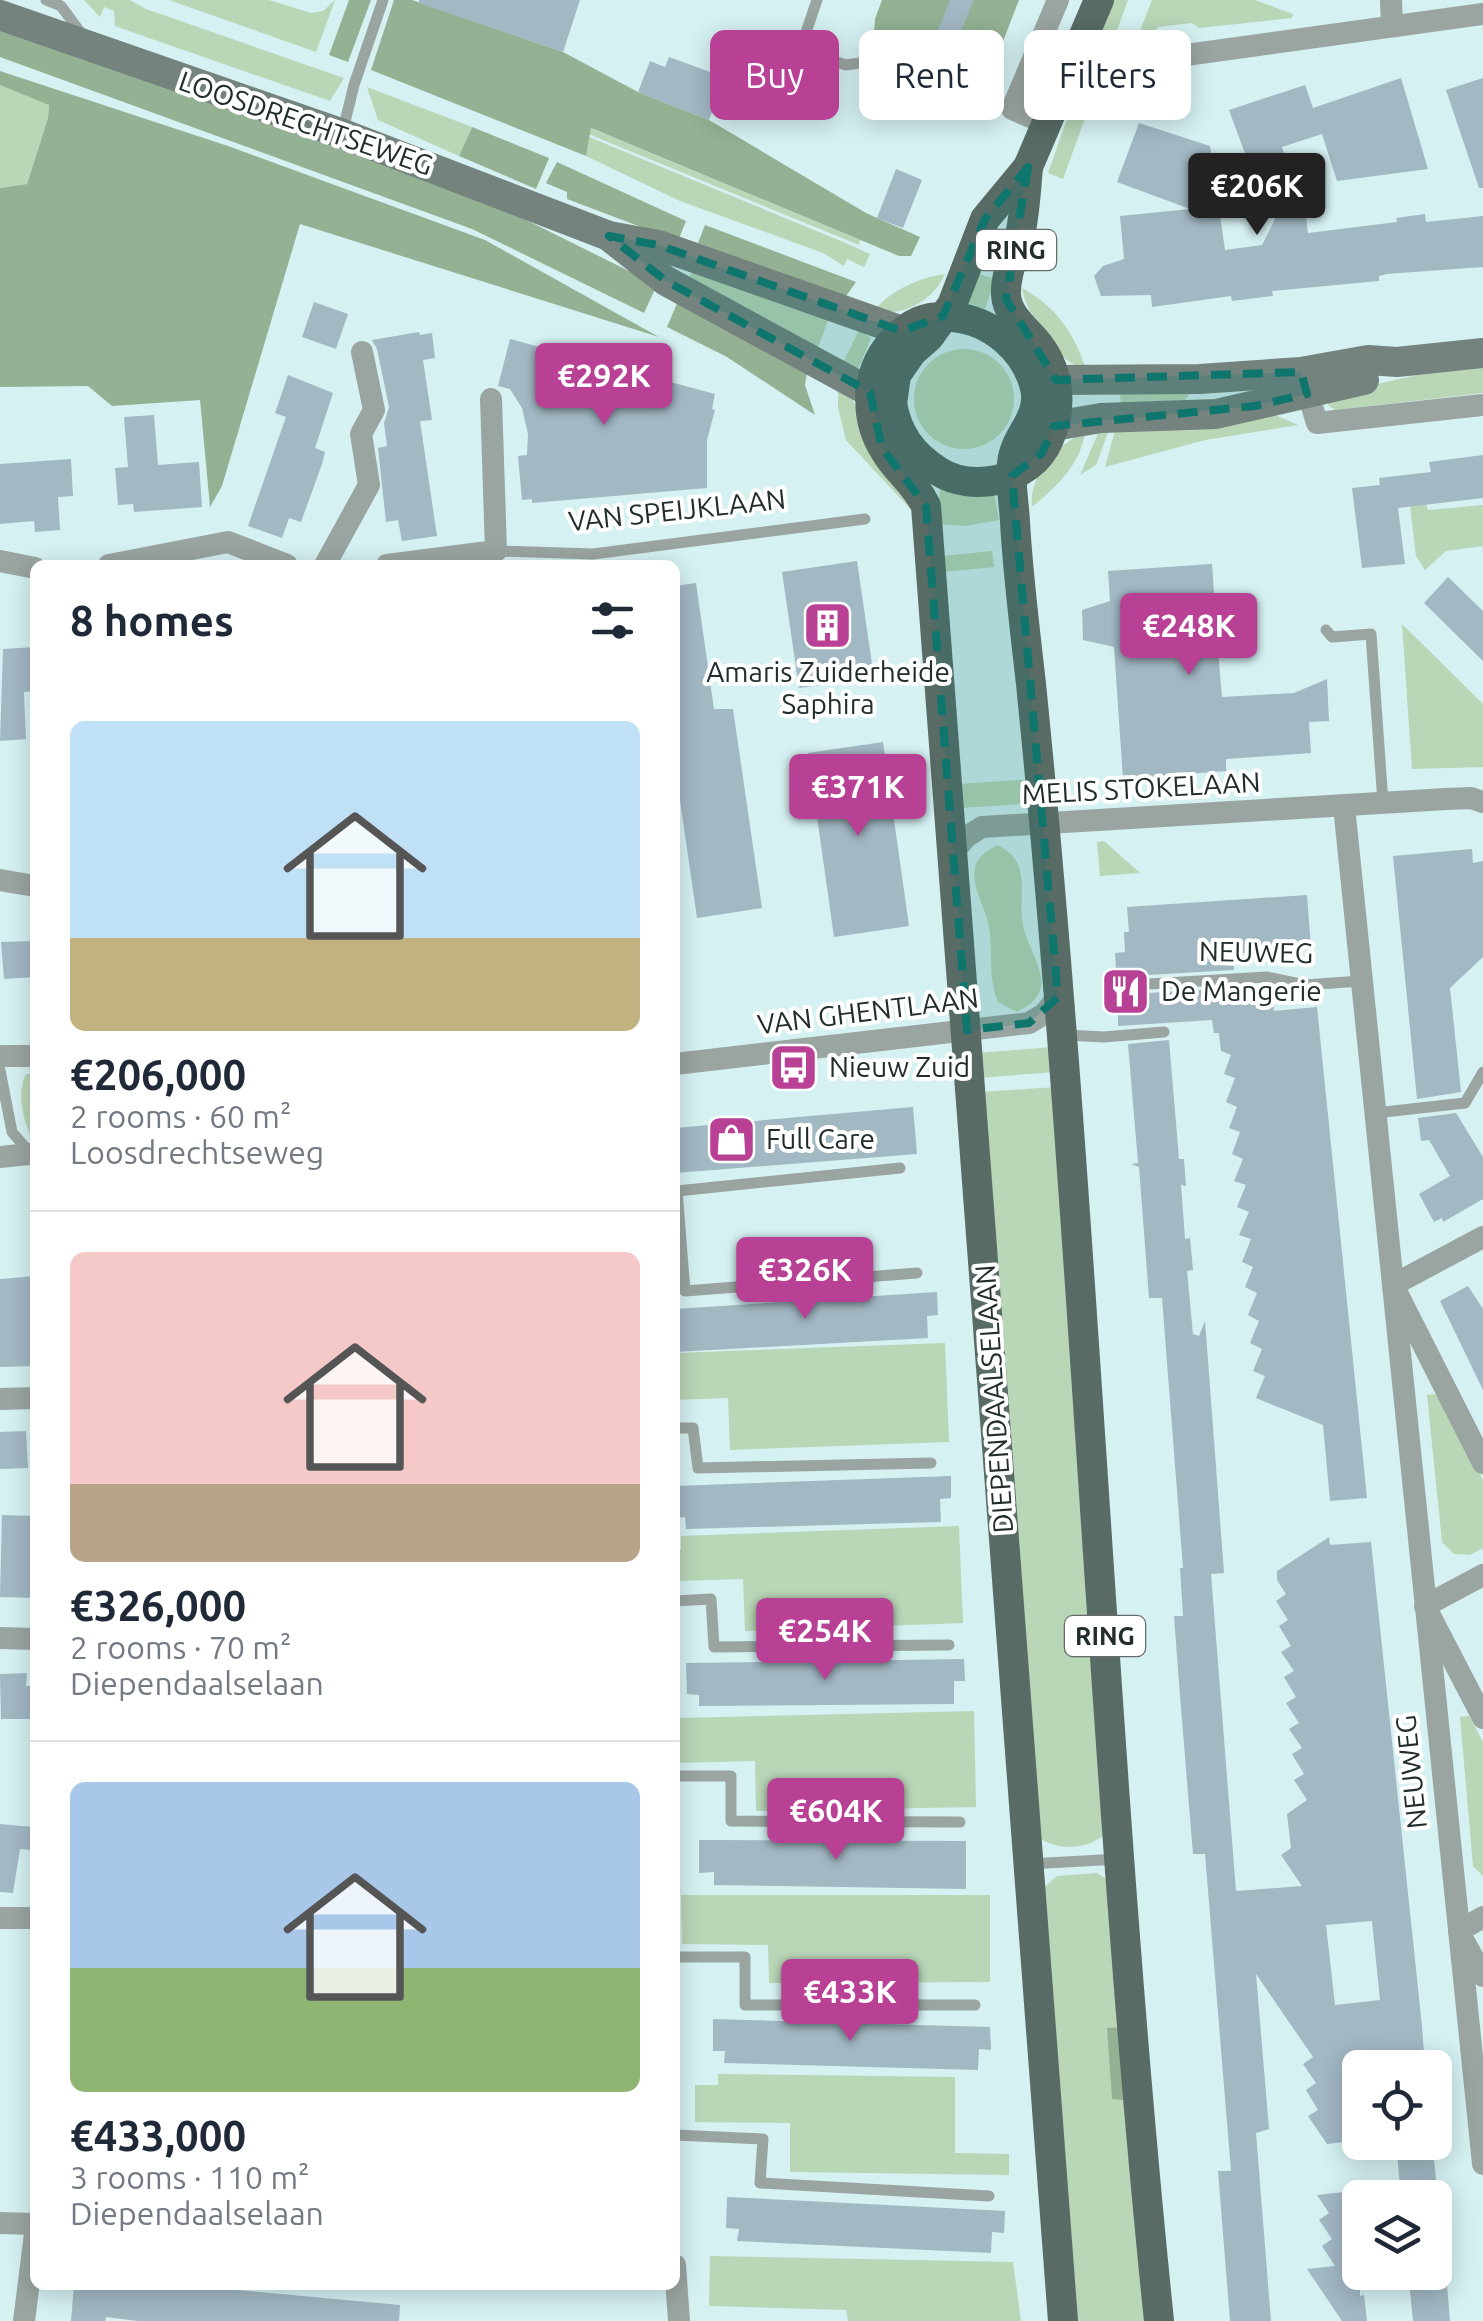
<!DOCTYPE html>
<meta charset="utf-8">
<style>
:root{--surface:#fff;--page:#f6f6f7;--text:#1f2937;--muted:#747a83;--line:#e0e1e3;--accent:#b94195}
body{margin:0;font-family:Ubuntu,sans-serif;background:var(--page);color:var(--text);height:100vh;display:flex;flex-direction:column;font-size:38px;white-space:nowrap}
*{box-sizing:border-box;margin:0}
p{font-size:32px;color:var(--muted)}
.icon{flex:none;width:55px;height:55px;fill:none;stroke:currentColor;stroke-width:2;stroke-linecap:round;stroke-linejoin:round}
.map{position:relative;flex:1;overflow:hidden}
.drawer{position:absolute;left:30px;top:560px;width:650px;height:1730px;display:flex;flex-direction:column;background:var(--surface);border-radius:15px;box-shadow:0 5px 25px #0003}
.drawer>*{flex:none}
.banner{position:absolute;left:710px;top:30px;width:622px;height:90px;display:flex;gap:20px}
.tools{position:absolute;left:1342px;top:2050px;display:grid;gap:20px}
.tools a{display:grid;place-items:center;width:110px;height:110px;border-radius:15px;background:var(--surface);box-shadow:0 5px 25px #0003;font-size:50px}
.price{position:absolute;translate:-50% -85px;padding:0 22px;border-radius:10px;background:var(--accent);color:#fff;font-size:32px;line-height:65px;filter:drop-shadow(0 2px 5px #0008)}
.price::after{content:'';position:absolute;left:50%;top:60px;width:30px;height:22px;margin-left:-15px;background:inherit;clip-path:polygon(0 0,100% 0,50% 100%)}
.price.current{background:#222;color:#fff}
ul{padding:0;list-style:none}
li{display:grid;align-content:center;gap:20px;height:530px;padding:0 40px}
li+li{border-top:2px solid var(--line)}
li span{display:grid;place-items:center;height:310px;border-radius:15px;color:#555}
li>.icon{margin-inline-start:auto}
span .icon{width:180px;height:180px;fill:#fffc;stroke-width:1}
li b{font-size:42px}
h2{display:flex;justify-content:space-between;align-items:center;height:120px;padding:0 40px;font-size:42px}
.pill{padding:0 35px;border-radius:15px;background:var(--surface);box-shadow:0 5px 25px #0003;font-size:35px;line-height:90px}
.pill.current{background:var(--accent);color:#fff}
.map>svg:first-child{display:block}
</style>
<div class="map">
<svg width="1483" height="2321" viewBox="0 0 1483 2321">
<rect width="100%" height="100%" fill="#d5f1f2"/>
<g fill="#b9d6b7">
<path d="M84,0h46l16,9 198,69 -14,23 -204,-71 -11,-4 -1,-15 -10,-4 -4,10z"/>
<path d="M169,0h100l42,13 12,-2 12,-11 -19,52z"/>
<path d="M1113,0h15l-65,179 -15,-6 42,-119z"/>
<path d="M1152,0h103l38,14 -1,4 -93,10 -7,-5 -34,4 -4,6 -11,3 -3,-5z"/>
<path d="M0,85l49,19 -1,14 -21,66 -27,4z"/>
<path d="M367,87l105,40 -13,29 -81,-36z"/>
<path d="M590,128l270,112 -1,5 -261,-107 -9,-4z"/>
<path d="M589,137l259,107 22,10 -6,13 -17,-8 -3,7 -21,-13 -143,-52 -94,-45z"/>
<path d="M695,265l134,53 -12,32 -131,-66z"/>
<path d="M945,274c-12,27 -42,43 -71,37 15,-20 46,-34 71,-37z"/>
<path d="M979,274l16,5 -10,30 -17,-6z"/>
<path d="M1022,288c34,19 52,44 64,82 -27,-6 -60,-56 -64,-82z"/>
<path d="M859,330l12,8 -13,32 -15,-7z"/>
<circle cx="964" cy="399" r="50"/>
<path d="M1483,364v29l-148,17 -6,-4 -4,-10 118,-27z"/>
<path d="M838,389l13,8 41,82 23,35 -69,-74 -8,-32z"/>
<path d="M1120,392l71,1 -9,10 -61,5z"/>
<path d="M1268,412l30,13 -93,15 -100,27 11,-40z"/>
<path d="M1100,429l9,1 -13,35 -16,10z"/>
<path d="M1085,433c-5,32 -29,54 -53,74 -4,-30 25,-64 53,-74z"/>
<path d="M940,487l54,6 5,27 -33,6 -29,-2z"/>
<path d="M1426,504l2,6 55,-5v41l-37,5 -21,19 -9,-14 -6,-50z"/>
<path d="M992,551l2,16 -51,5 -1,-16z"/>
<path d="M1402,624l81,80v63l-71,2z"/>
<path d="M1033,779l2,24 -74,5 -2,-24z"/>
<path d="M1104,841l36,32 -40,3 -3,-34z"/>
<path d="M997,845c39,18 18,53 27,85 10,33 37,61 -7,82l-19,-10c-11,-26 -4,-53 -10,-80 -4,-17 -17,-36 -13,-55 3,-12 13,-16 22,-22z"/>
<path d="M1053,1047l2,25 -76,6 -2,-25z"/>
<path d="M26,1074h9v60h-5c-8,-19 -13,-42 -4,-60z"/>
<path d="M1057,1087l51,743c-15,20 -51,22 -70,7l-58,-745z"/>
<path d="M945,1343l4,99 -219,8 -2,-52 -53,2v-47z"/>
<path d="M1439,1394l44,86v68l-13,7 -16,-1 -12,-12 -15,-147z"/>
<path d="M959,1526l4,97 -218,8 -2,-52 -68,2v-31h6v-14z"/>
<path d="M974,1711l2,96 -220,4 -1,-50 -78,2 -1,-45z"/>
<path d="M1469,1716l14,26v134l-10,-10 -13,-149z"/>
<path d="M1097,1873l15,10 39,438h-79l-30,-432 15,-13z"/>
<path d="M681,1895h309v87l-221,1 -1,-38 -86,-1z"/>
<path d="M718,2074l237,3v76l54,1v21l-219,-3v-49l-95,-1v-37h23z"/>
<path d="M710,2256l303,6 8,59h-173l-2,-11 -137,-4z"/>
</g>
<g fill="#94b193">
<path d="M349,0h22l-23,62 -19,-7z"/>
<path d="M394,0h18l151,52 75,40 71,28 157,93 54,24 -9,19h-12l-308,-128 -5,28 -215,-86z"/>
<path d="M882,0h137l-24,62 -31,3 -90,-31 1,-15z"/>
<path d="M0,29l492,174 165,82 -13,28 -172,-84 -472,-172z"/>
<path d="M0,71l228,75 257,94 174,97 -359,-113 -78,262 -12,21 -10,-107 -88,6 -24,-20 -88,1v-199l27,-4 21,-66 1,-13 -49,-20z"/>
<path d="M472,127l77,31 -13,31 -77,-33z"/>
<path d="M557,162l129,59 -8,20 -111,-42v-7l-21,-9z"/>
<path d="M705,225l151,57 -14,20 -144,-59z"/>
<path d="M678,301l130,66 -3,18 10,30 -88,-58 -60,-30z"/>
<path d="M1125,2027l6,74 -19,-2 -5,-71z"/>
</g>
<g fill="#a2b8c3" fill-rule="evenodd">
<path d="M419,0h161l-17,52 -144,-49z"/>
<path d="M950,0h24l-17,41 -20,-8z"/>
<path d="M669,57l52,19 -5,11 5,2 -12,31 -71,-28 12,-31 15,6z"/>
<path d="M1401,78l27,91 -91,12 -15,-47 -40,13 14,45 -35,5 -32,-87 76,-25 8,23z"/>
<path d="M1483,78v110h-4l-33,-98z"/>
<path d="M1139,123l71,23 15,104 37,-5 25,-50 16,-2 5,40 89,-11 -1,-4 29,-4 1,8 57,-6v51l-96,7 -8,2v5l-107,10 1,5 -41,5 -1,-5 -79,11 -1,-12 -50,1 -7,-20 9,-10 21,-7 -4,-43 70,-7 -73,-27z"/>
<path d="M896,169l26,11 -19,48 -26,-10z"/>
<path d="M314,302l34,12 -12,35 -34,-12z"/>
<path d="M419,332l1,3 12,-2 3,25 -12,2 9,60 -12,1 17,115 -35,5 -4,-21 -12,2 -8,-74 9,-2 -3,-23 5,-16 -12,-58 -5,-9z"/>
<path d="M510,339l205,55 -3,15 3,1 -8,30v48l-175,15v-4l-10,1 -4,-44 9,-1 1,-21 -6,-26 -12,-19 -12,-3z"/>
<path d="M288,375l45,18 -18,55 10,4 -3,12 -21,58 -12,-4 -7,20 -34,-12 38,-109 -11,-4z"/>
<path d="M154,415l4,50 41,-3 3,45 -68,5 -1,-8 -15,1 -3,-37 13,-1 -4,-50z"/>
<path d="M1483,455v43l-85,10 7,56 -43,4 -10,-80 28,-3 -1,-7 52,-6 -2,-10z"/>
<path d="M71,459l2,37 -15,1 2,33 -25,2 -1,-11 -34,3v-60z"/>
<path d="M857,561l17,117 -75,10 -17,-116z"/>
<path d="M1212,564l2,29 31,7 2,29 -30,11 5,57 72,-4 33,-14 2,42 -20,1 2,31 -85,6v12l-103,8 -9,-132 -31,-7 -1,-30 28,-9 -2,-30z"/>
<path d="M1448,577l35,34v50l-59,-58z"/>
<path d="M696,583l18,126h19l29,199 -65,10 -22,-152v-180z"/>
<path d="M35,647v44l-11,1 2,47 -26,2 3,-92z"/>
<path d="M883,742l26,184 -75,11 -26,-184z"/>
<path d="M1472,849l1,14 10,-2v96l-33,31 11,104 -44,7 -24,-243z"/>
<path d="M1307,895l4,53 -78,6 1,16 -86,5 -8,9 2,6 7,3 86,-5 1,11 36,-3 2,15 43,-4 50,491 -37,3 -7,-76 -67,-27 9,-22 -12,-5 9,-22 -12,-6 9,-22 -11,-6 9,-22 -12,-6 8,-20 -11,-5 9,-23 -12,-4 10,-23 -12,-5 9,-22 -12,-4 9,-22 -11,-5 8,-22 -11,-4 8,-21 -11,-5 9,-24 -11,-4 7,-19 -10,-4 -2,-18h-5l-2,-13 -94,6v-12l-9,-11 8,-14 -2,-36 10,-1 -1,-20h5l-2,-25z"/>
<path d="M35,941v36l-31,2 -3,-37z"/>
<path d="M1169,1040l10,119h5l2,27 -5,-1 4,54 5,-1 3,32 -6,1 6,63 6,2 6,-15 19,252 -13,1 25,317 66,-5 -21,-31 10,-7 -4,-34 20,-14 -13,-20 10,-6 -12,-20 10,-6 -13,-19 10,-6 -13,-20 10,-6 -12,-20 10,-6 -13,-19 10,-6 -12,-20 9,-6 -12,-19 10,-7 -9,-14v-9l52,-34 1,8 41,-3 51,484 3,42h-65v72l-33,4 -19,-28 10,-6 -12,-20 10,-7 -13,-19 10,-7 -57,-83 13,155 -13,4 15,188h-41l-12,-150h13l-26,-317h-12l-13,-158 -6,-80h9l-3,-48h3l-21,-270h-13l-10,-131 -8,-3 7,-1 -10,-119zM1372,1921l8,79 -45,5 -9,-80z"/>
<path d="M913,1107l4,47 -242,19v-45z"/>
<path d="M1456,1113l27,44v42l-40,23 -1,-4 -8,4 -15,-28 31,-18 -21,-36 -8,1 -3,-23z"/>
<path d="M35,1276v90l-35,1v-88z"/>
<path d="M1468,1286l15,23v81l-43,-89z"/>
<path d="M937,1292l1,23 -11,1 1,22 -253,14v-43z"/>
<path d="M26,1431l2,37 -28,1v-37z"/>
<path d="M951,1476v22l-11,1 1,23 -255,7 -1,-12 -10,1v-32z"/>
<path d="M2,1515l33,1v82l-35,-1z"/>
<path d="M964,1659l1,22h-11v23l-255,2v-11l-12,-1 -1,-31z"/>
<path d="M27,1673l-1,13h9v33h-34l-1,-45z"/>
<path d="M0,1824l33,3 -2,23 -11,-1 -7,44 -13,-1z"/>
<path d="M699,1840l267,1v48l-252,-4v-13l-15,1z"/>
<path d="M713,2019l277,8 1,23 -12,-1 -1,21 -254,-7 1,-12h-12z"/>
<path d="M1396,2142h36l6,56h-37z"/>
<path d="M1353,2191l7,65v40l4,-1 3,26h-25l-35,-52 28,-3 -13,-20 10,-7 -13,-19 10,-7 -12,-18z"/>
<path d="M727,2197l278,14 -1,22 -12,-1 -1,21 -254,-12 2,-12 -13,-1z"/>
<path d="M1408,2272h38l4,49h-37z"/>
<path d="M74,2285h109l217,20 -1,16h-261l-32,-4 -1,4h-34z"/>
</g>
<g fill="none" stroke-linecap="round" stroke-linejoin="round">
<g stroke="#9aa5a1" stroke-width="11">
<path d="M46,0l15,6 22,30"/>
<path d="M817,0l-17,50 46,15 40,-6 126,50"/>
<path d="M343,130l11,-45 29,-85"/>
<path d="M496,551l97,3 272,-35"/>
<path d="M1326,630l6,7 39,-3 12,169"/>
<path d="M1149,984l118,-7 38,8 56,-4"/>
<path d="M1066,1035l38,2 60,-5"/>
<path d="M0,1070l12,62 19,22"/>
<path d="M1375,1113l90,-10 18,-31"/>
<path d="M900,1168l-223,23 8,100 232,-18"/>
<path d="M675,1428h18l5,40 233,-5"/>
<path d="M675,1601l36,-2 3,48 235,-2"/>
<path d="M675,1776h56v45l229,1"/>
<path d="M1029,1864l90,-5"/>
<path d="M675,1957h70v48h230"/>
<path d="M675,2135l88,4 -3,44 229,13"/>
</g>
<g stroke="#9aa5a1" stroke-width="22">
<path d="M1391,0l1,26"/>
<path d="M1157,59l326,-45"/>
<path d="M1047,124l-35,-15 46,-109"/>
<path d="M1304,380l13,43 166,-18"/>
<path d="M0,561l35,7"/>
<path d="M109,565l119,-23 59,23"/>
<path d="M325,565l44,-80 -8,-51 13,-24 -12,-58"/>
<path d="M387,565l109,-14 -5,-152"/>
<path d="M1344,806l139,1358"/>
<path d="M953,853l13,-16 16,-10 464,-28 25,-1 12,4"/>
<path d="M0,880l35,6"/>
<path d="M0,1056h35"/>
<path d="M675,1064l354,-41 15,-9 14,-17"/>
<path d="M0,1157l29,-3"/>
<path d="M1483,1237l-90,48 90,178"/>
<path d="M0,1399l35,-1"/>
<path d="M1483,1575l-58,31 58,112"/>
<path d="M0,1638l35,1"/>
<path d="M0,1918h35"/>
<path d="M1459,1931l24,-14"/>
<path d="M1465,1943l18,33"/>
<path d="M0,2223l35,1"/>
<path d="M675,2265l4,56"/>
<path d="M24,2321l11,-87"/>
</g>
<g stroke="#74837e" stroke-width="30">
<path d="M0,15l343,119 266,102 49,9 244,86"/>
<path d="M611,238l55,43 204,111"/>
<path d="M1056,380l144,-1 101,-7 67,-12 29,2 86,-9"/>
<path d="M1054,426l47,-8 115,-4 148,-34"/>
</g>
<g stroke="#586b65" stroke-width="30">
<path d="M870,392l22,12c6,31 20,50 46,67 17,11 39,13 59,9 23,-5 43,-19 52,-41 15,-34 10,-72 -15,-100 -12,-13 -27,-26 -28,-44 -1,-20 9,-41 14,-60 5,-22 6,-46 8,-68"/>
<path d="M892,404l4,-29 16,-23 17,-15 23,-32 33,-86 43,-52 71,-167"/>
<path d="M1063,2321l-137,-1815c-12,-25 -29,-34 -41,-55 -21,-33 -20,-78 6,-108 17,-20 35,-28 61,-26 39,3 74,33 83,71 7,31 -21,47 -23,76 -2,18 2,39 3,58 3,54 10,108 16,162 55,545 72,1093 128,1637"/>
</g>
</g>
<path fill="#0f766e" fill-opacity="0.2" stroke="#0f766e" stroke-width="8" stroke-dasharray="20 12" stroke-linejoin="round" d="M1028,167l-22,132 50,81 245,-8 6,22 -52,12 -201,20 -12,27 -30,23 46,521 -29,26 -62,7 -41,-524 -44,-58 -12,-56 -204,-111 -57,-45 49,9 244,86 41,-15 42,-97z"/>
<defs>
<symbol id="building-square" viewBox="-11 -11 22 22"><rect x="-9" y="-9" width="18" height="18" rx="4" fill="#b94195" stroke="#fff"/><path d="M-4-6H4V6H1V3H-1V6H-4ZM-2.5-4.3h1.7v1.8h-1.7ZM.8-4.3h1.7v1.8H.8ZM-2.5-1h1.7V.8h-1.7ZM.8-1h1.7V.8H.8Z" fill="#fff"/></symbol>
<symbol id="restaurant-square" viewBox="-11 -11 22 22"><rect x="-9" y="-9" width="18" height="18" rx="4" fill="#b94195" stroke="#fff"/><path d="M-5-6h1v4h1v-4h1v4h1v-4h1v5L-1.5 .5V6h-2V.5L-5-1ZM5-6V6H3V1.5H1.5Q1.5-4 5-6Z" fill="#fff"/></symbol>
<symbol id="bus-square" viewBox="-11 -11 22 22"><rect x="-9" y="-9" width="18" height="18" rx="4" fill="#b94195" stroke="#fff"/><path d="M-5-6H5V4H4V6H2V4H-2V6H-4V4H-5ZM-3.5-4V0h7V-4ZM-3.5 1.2v1.5H-2V1.2ZM2 1.2v1.5H3.5V1.2Z" fill="#fff"/></symbol>
<symbol id="shop-square" viewBox="-11 -11 22 22"><rect x="-9" y="-9" width="18" height="18" rx="4" fill="#b94195" stroke="#fff"/><path d="M-5-2.5h2.3a2.7 3.5 0 0 1 5.4 0H5L5.5 6h-11ZM-1.5-2.5h3a1.5 2.3 0 0 0-3 0Z" fill="#fff"/></symbol>
</defs>
<g fill-rule="evenodd">
<use href="#building-square" x="800" y="598" width="55" height="55"/>
<use href="#restaurant-square" x="1098" y="964" width="55" height="55"/>
<use href="#bus-square" x="766" y="1040" width="55" height="55"/>
<use href="#shop-square" x="704" y="1112" width="55" height="55"/>
</g>
<g text-anchor="middle" stroke-width="8" stroke-linejoin="round" paint-order="stroke">
<g fill="#fff" stroke="#646c6c" stroke-width="2.5">
<rect x="976" y="230" width="80" height="40" rx="8"/>
<rect x="1065" y="1616" width="80" height="40" rx="8"/>
</g>
<g font-size="25" font-weight="bold" fill="#222d2d">
<text x="1016" y="259">RING</text>
<text x="1105" y="1645">RING</text>
</g>
<g font-size="28" fill="#222d2d" stroke="#fff">
<text transform="translate(306 123) rotate(19)" y="10">LOOSDRECHTSEWEG</text>
<text transform="translate(677 510) rotate(-6)" y="10">VAN SPEIJKLAAN</text>
<text transform="translate(1141 788) rotate(-3)" y="10">MELIS STOKELAAN</text>
<text transform="translate(1256 952) rotate(1)" y="10">NEUWEG</text>
<text transform="translate(868 1011) rotate(-7)" y="10">VAN GHENTLAAN</text>
<text transform="translate(994 1399) rotate(-94)" y="10">DIEPENDAALSELAAN</text>
<text transform="translate(1411 1772) rotate(-96)" y="10">NEUWEG</text>
</g>
<g font-size="28" fill="#222d2d" stroke="#fff" text-anchor="start">
<text x="828" y="682" text-anchor="middle">Amaris Zuiderheide<tspan x="828" dy="32">Saphira</tspan></text>
<text x="1161" y="1001">De Mangerie</text>
<text x="829" y="1077">Nieuw Zuid</text>
<text x="766" y="1149">Full Care</text>
</g>
</g>
</svg>
<div class="tools">
<a><svg class="icon" aria-label="locate" viewBox="0 0 24 24"><circle cx="12" cy="12" r="6"/><path d="M12 2v4M12 18v4M2 12h4M18 12h4"/></svg></a>
<a><svg class="icon" aria-label="layers" viewBox="0 0 24 24"><path d="M12 4l9 5-9 5-9-5zM3 14l9 5 9-5"/></svg></a>
</div>
<b class="price current" style="left:1257px;top:238px">€206K</b>
<b class="price" style="left:604px;top:428px">€292K</b>
<b class="price" style="left:1189px;top:678px">€248K</b>
<b class="price" style="left:858px;top:839px">€371K</b>
<b class="price" style="left:805px;top:1322px">€326K</b>
<b class="price" style="left:825px;top:1683px">€254K</b>
<b class="price" style="left:836px;top:1863px">€604K</b>
<b class="price" style="left:850px;top:2044px">€433K</b>
<div class="banner">
<a class="pill current">Buy</a>
<a class="pill">Rent</a>
<a class="pill">Filters</a>
</div>
<section class="drawer">
<h2>8 homes<svg class="icon" aria-label="filters" viewBox="0 0 24 24"><path d="M4 7h16M4 17h16"/><circle cx="9" cy="7" r="2"/><circle cx="15" cy="17" r="2"/></svg></h2>
<ul>
<li><span style="background:linear-gradient(#bfe0f5 70%,#c2b280 0)"><svg class="icon" aria-label="home" viewBox="0 0 24 24"><path d="M3 11l9-7 9 7M6 9v11h12V9"/></svg></span><div><b>€206,000</b><p>2 rooms · 60 m²</p><p>Loosdrechtseweg</p></div></li>
<li><span style="background:linear-gradient(#f6c9c9 75%,#b9a48a 0)"><svg class="icon" aria-label="home" viewBox="0 0 24 24"><path d="M3 11l9-7 9 7M6 9v11h12V9"/></svg></span><div><b>€326,000</b><p>2 rooms · 70 m²</p><p>Diependaalselaan</p></div></li>
<li><span style="background:linear-gradient(#a9c7e8 60%,#8fb573 0)"><svg class="icon" aria-label="home" viewBox="0 0 24 24"><path d="M3 11l9-7 9 7M6 9v11h12V9"/></svg></span><div><b>€433,000</b><p>3 rooms · 110 m²</p><p>Diependaalselaan</p></div></li>
</ul>
</section>
</div>
